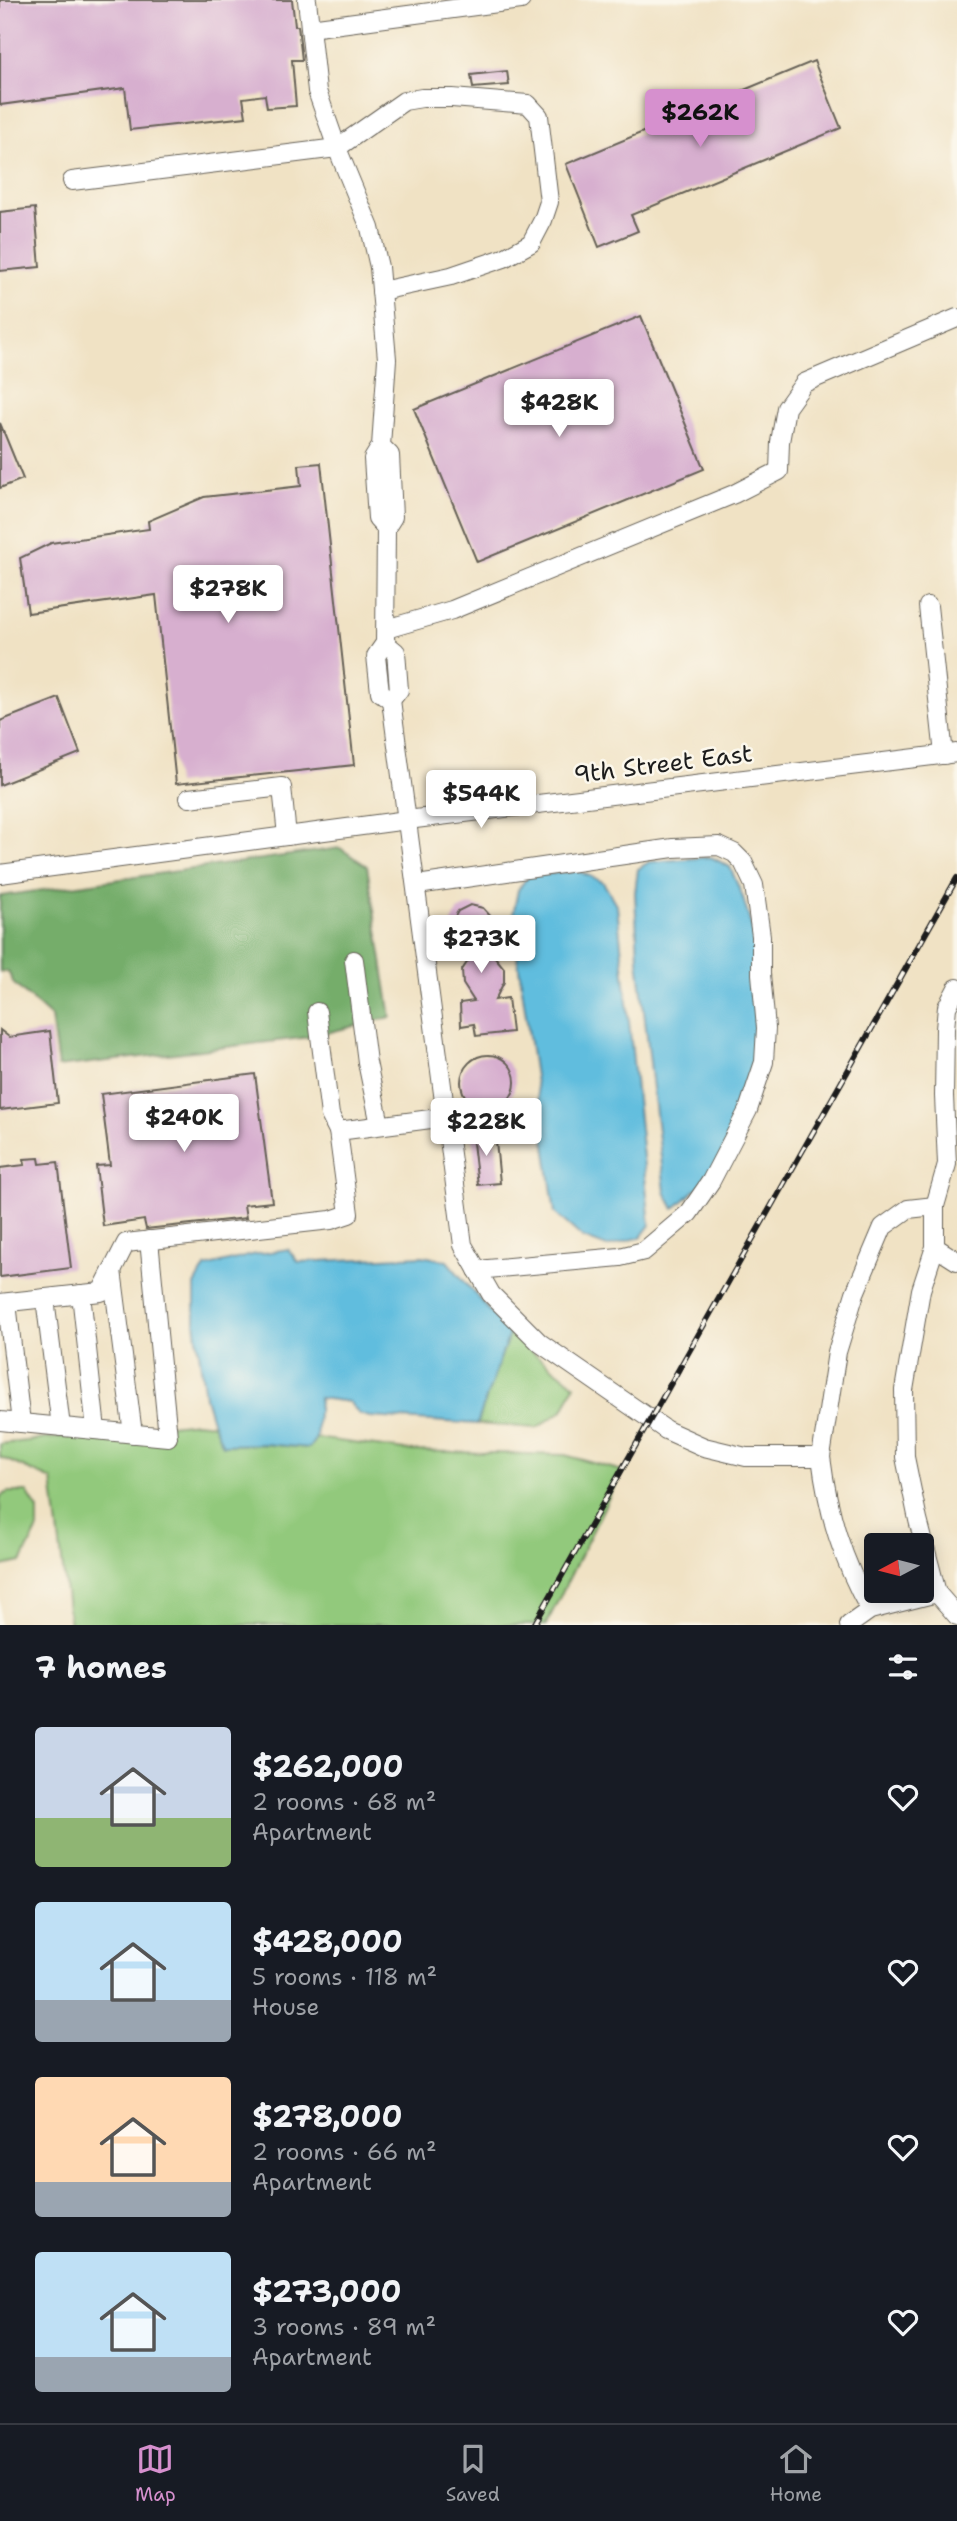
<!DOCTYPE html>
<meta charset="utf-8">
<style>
:root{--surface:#171b24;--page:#242831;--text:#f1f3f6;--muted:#9ea1a6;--line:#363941;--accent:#d690ce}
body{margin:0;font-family:"Shantell Sans",sans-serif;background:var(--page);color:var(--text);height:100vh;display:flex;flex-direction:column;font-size:26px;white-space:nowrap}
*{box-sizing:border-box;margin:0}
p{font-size:23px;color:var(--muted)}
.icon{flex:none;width:38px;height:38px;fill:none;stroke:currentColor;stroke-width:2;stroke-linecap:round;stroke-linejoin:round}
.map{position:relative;height:1625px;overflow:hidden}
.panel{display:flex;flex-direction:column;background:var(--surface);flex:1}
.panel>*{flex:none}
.needle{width:46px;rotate:263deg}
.tools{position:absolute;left:864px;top:1533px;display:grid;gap:14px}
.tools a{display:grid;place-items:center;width:70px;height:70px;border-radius:7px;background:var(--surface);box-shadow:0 4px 18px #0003;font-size:35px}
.price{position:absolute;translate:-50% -60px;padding:0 16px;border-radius:7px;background:#fff;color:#222;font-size:23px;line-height:46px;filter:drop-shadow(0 2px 4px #0008)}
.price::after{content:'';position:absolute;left:50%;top:42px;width:21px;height:16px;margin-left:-10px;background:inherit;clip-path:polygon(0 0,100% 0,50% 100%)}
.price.on{background:var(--accent);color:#111}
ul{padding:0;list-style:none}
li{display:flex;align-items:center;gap:21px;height:175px;padding:0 35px}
li span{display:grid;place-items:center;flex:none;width:196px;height:140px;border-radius:7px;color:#555}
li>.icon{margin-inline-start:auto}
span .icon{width:84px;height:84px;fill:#fffc;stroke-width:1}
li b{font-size:30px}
h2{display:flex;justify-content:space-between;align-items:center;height:84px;padding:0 35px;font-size:30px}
.menu{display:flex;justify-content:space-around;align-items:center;height:98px;border-top:2px solid var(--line);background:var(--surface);font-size:19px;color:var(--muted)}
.menu a{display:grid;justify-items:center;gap:4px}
.menu .on{color:var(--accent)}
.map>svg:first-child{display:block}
</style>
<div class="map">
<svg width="957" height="1625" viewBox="0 0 957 1625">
<rect width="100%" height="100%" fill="#fbf7ec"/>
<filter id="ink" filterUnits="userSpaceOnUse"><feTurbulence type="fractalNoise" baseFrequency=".0143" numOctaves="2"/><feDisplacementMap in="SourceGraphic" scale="14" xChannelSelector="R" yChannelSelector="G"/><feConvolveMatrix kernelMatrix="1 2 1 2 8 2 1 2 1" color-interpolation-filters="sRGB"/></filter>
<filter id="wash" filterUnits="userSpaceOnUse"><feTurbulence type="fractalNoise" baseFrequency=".00686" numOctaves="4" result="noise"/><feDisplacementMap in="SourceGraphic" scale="28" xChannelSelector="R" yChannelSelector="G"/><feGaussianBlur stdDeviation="1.57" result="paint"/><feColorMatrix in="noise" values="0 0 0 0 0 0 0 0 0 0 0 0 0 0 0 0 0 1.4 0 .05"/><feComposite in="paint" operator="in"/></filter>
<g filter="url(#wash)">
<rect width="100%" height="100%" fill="#f0e2c4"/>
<g fill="#92c97b" stroke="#57724c" stroke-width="2">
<path d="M509,1334l66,51 -12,25 -26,18 -60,-4z"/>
<path d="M196,1422l17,2 11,21 40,-1 45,4 7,-10 97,13 152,4 57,16 -76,154h-476l-18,-145 -52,-23v-13z"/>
<path d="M8,1492h19l11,18v19l-17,33 -19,4 -2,-1v-68z"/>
</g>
<path fill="#75ad6b" stroke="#486444" stroke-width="2" d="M340,848l27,18 24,151 -81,20 -252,30 -7,-50 -38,-34 -5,-12 -8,1v-76z"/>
<g fill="#60bdde" stroke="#3e6c7d" stroke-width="2">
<path d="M711,857l19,10 12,28 12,40 4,107 -7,53 -41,82 -36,32 -9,-17 -27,-233 -3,-66 3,-24 11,-7z"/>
<path d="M578,871l25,11 14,24 33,319 -9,12 -34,10 -24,-9 -28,-25 -43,-293 6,-30 10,-14z"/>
<path d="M288,1249l10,13 125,-6 24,5 62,73 -32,90 -107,-7 -11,-3 -10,-12 -30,-4 -3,40 -7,10 -45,-4 -41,1 -10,-21 -8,-27 -10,-75v-37l10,-18 47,-12z"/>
</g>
<g id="blocks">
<g fill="#d7afcf">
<path d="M0,0h292l3,26h3l4,34h-10l4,46 -29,2 -2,-13 -22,3 3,19 -116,13 -5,-42 -125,17z"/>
<path d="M814,61l27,67 -210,87 7,16 -39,16 -33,-83z"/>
<path d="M507,71l2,14 -36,3 -2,-13z"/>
<path d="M35,208l5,59 -40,4v-59z"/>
<path d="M641,316l63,153 -227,93 -63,-153z"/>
<path d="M0,423l23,56 -23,9z"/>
<path d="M321,463l33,302 -178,19 -20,-189 -128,18 -8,-55 31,-15 98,-14 -1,-8 56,-24 97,-11 -2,-21z"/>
<path d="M59,698l21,55 -80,32v-64z"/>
<path d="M470,905l13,3 9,10 1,13 -3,7 -11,11 16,8 9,11v14l-9,18 13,-2 4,34 -36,4 -2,-12 -13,2 -1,-23 14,-2 -11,-17 -1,-14 12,-18 -16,-10 -4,-6 -2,-14 6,-11z"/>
<path d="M0,1030l9,7 41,-6 8,72 -58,7z"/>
<circle cx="488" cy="1082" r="27"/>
<path d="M255,1074l17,128 -28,3 2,13 -100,11 -2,-9 -41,6 -7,-60 14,-1 -9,-71z"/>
<path d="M495,1131l5,52 -22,2 -6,-51z"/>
<path d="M39,1158l1,6 18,-2 13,106 -71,9v-109l25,-3 -1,-6z"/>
</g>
</g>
</g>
<g filter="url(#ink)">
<use href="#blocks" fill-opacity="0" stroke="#666157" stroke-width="2"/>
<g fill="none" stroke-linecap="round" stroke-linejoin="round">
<defs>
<g id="minor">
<path d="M307,0l10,91 20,57 33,80 9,39 8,92 -6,87 -8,13 4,59 9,10 7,-11 -3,-62 -9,-9"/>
<path d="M310,28l211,-28"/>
<path d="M72,181l265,-33 67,-47 18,-3h30l76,6 11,12 10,86 -6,18 -12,23 -27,15 -53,18 -70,15"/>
<path d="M928,606l16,149"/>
<path d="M386,629l66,-19 282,-116 45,-23 1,-29 6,-34 18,-25 153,-65"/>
<path d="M385,643l11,9 3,38 -8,10 -11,-8 -4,-36 9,-13 1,-115"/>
<path d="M391,700l72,545 28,49 49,49 126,87 38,17 42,10h75c7,56 21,103 49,153"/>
<path d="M189,798l93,-11 5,49"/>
<path d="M0,874l407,-54 550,-67"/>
<path d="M417,885l256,-37 46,-2 15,7 9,9 11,23 7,51v38l5,54 -2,34 -16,48 -37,71 -22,32 -45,38 -24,6 -143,13"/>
<path d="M354,960l13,102 13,63"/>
<path d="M957,988l-10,19 -2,22 -1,67 3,68 -12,42v41l-14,43 -17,100 1,67 13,63 19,73 20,23"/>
<path d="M317,1012l13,103 8,16"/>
<path d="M935,1247l22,14"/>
<path d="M112,1270l21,164"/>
<path d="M81,1294l15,136"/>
<path d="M45,1298l16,129"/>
<path d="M0,1303l101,-11 25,-49 205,-23 18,-6 -11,-83 108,-14"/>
<path d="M7,1303l14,120"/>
<path d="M0,1421l168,16 -19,-197"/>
<path d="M821,1457l16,-105 18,-59 28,-66 25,-18 27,-3"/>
<path d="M849,1625l21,-15 67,-17"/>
</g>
</defs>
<use href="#minor" stroke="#666157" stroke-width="20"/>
<use href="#minor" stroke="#fff" stroke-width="18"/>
<defs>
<path id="rail" d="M534,1625l423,-747"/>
</defs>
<use href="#rail" stroke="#1c1c1c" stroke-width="6"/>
<use href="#rail" stroke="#fbf7ec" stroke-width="3.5" stroke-dasharray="10" stroke-linecap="butt"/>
</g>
</g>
<g text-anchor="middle" stroke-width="5" stroke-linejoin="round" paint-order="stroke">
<g font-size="24" fill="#1c1c1c" stroke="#fbf7ec">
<text transform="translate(663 764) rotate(-7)" y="8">9th Street East</text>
</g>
</g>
</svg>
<div class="tools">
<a><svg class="needle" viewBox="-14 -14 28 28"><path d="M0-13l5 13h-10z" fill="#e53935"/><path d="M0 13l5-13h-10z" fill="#9ea1a6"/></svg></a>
</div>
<b class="price on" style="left:700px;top:149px">$262K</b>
<b class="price" style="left:559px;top:439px">$428K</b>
<b class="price" style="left:228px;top:625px">$278K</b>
<b class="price" style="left:481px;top:830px">$544K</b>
<b class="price" style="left:481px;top:975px">$273K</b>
<b class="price" style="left:184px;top:1154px">$240K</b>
<b class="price" style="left:486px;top:1158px">$228K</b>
</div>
<section class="panel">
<h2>7 homes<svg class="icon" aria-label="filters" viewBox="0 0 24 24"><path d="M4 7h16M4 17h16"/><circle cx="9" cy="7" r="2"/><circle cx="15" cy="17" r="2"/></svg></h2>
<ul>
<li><span style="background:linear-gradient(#c9d6e8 65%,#8fb573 0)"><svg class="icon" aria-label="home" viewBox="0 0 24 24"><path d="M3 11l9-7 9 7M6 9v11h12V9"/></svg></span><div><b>$262,000</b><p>2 rooms · 68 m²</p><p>Apartment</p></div><svg class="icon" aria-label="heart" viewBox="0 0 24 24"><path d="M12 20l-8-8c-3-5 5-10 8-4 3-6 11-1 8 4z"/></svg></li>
<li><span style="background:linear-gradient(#bfe0f5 70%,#9aa5b1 0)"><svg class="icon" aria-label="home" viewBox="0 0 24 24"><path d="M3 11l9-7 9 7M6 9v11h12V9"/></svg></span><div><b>$428,000</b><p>5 rooms · 118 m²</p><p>House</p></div><svg class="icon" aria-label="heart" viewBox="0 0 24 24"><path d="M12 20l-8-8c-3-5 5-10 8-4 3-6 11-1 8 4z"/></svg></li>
<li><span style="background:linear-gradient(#ffd9b3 75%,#9aa5b1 0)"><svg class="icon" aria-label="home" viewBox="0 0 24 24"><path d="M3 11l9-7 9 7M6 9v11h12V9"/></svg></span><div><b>$278,000</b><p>2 rooms · 66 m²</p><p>Apartment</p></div><svg class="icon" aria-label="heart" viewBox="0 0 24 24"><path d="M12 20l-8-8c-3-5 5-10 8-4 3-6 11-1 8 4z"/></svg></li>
<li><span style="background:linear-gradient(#bfe0f5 75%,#9aa5b1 0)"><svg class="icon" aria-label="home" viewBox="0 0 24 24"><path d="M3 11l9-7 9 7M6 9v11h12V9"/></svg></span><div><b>$273,000</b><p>3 rooms · 89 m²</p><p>Apartment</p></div><svg class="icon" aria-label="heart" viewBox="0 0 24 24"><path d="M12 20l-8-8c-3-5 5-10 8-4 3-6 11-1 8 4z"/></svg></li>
</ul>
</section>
<nav class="menu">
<a class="on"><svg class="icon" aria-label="map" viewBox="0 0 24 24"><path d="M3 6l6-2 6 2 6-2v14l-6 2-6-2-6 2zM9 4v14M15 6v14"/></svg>Map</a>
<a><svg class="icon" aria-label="saved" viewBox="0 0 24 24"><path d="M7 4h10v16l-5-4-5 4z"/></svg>Saved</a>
<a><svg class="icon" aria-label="home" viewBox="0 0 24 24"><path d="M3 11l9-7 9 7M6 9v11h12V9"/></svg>Home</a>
</nav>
